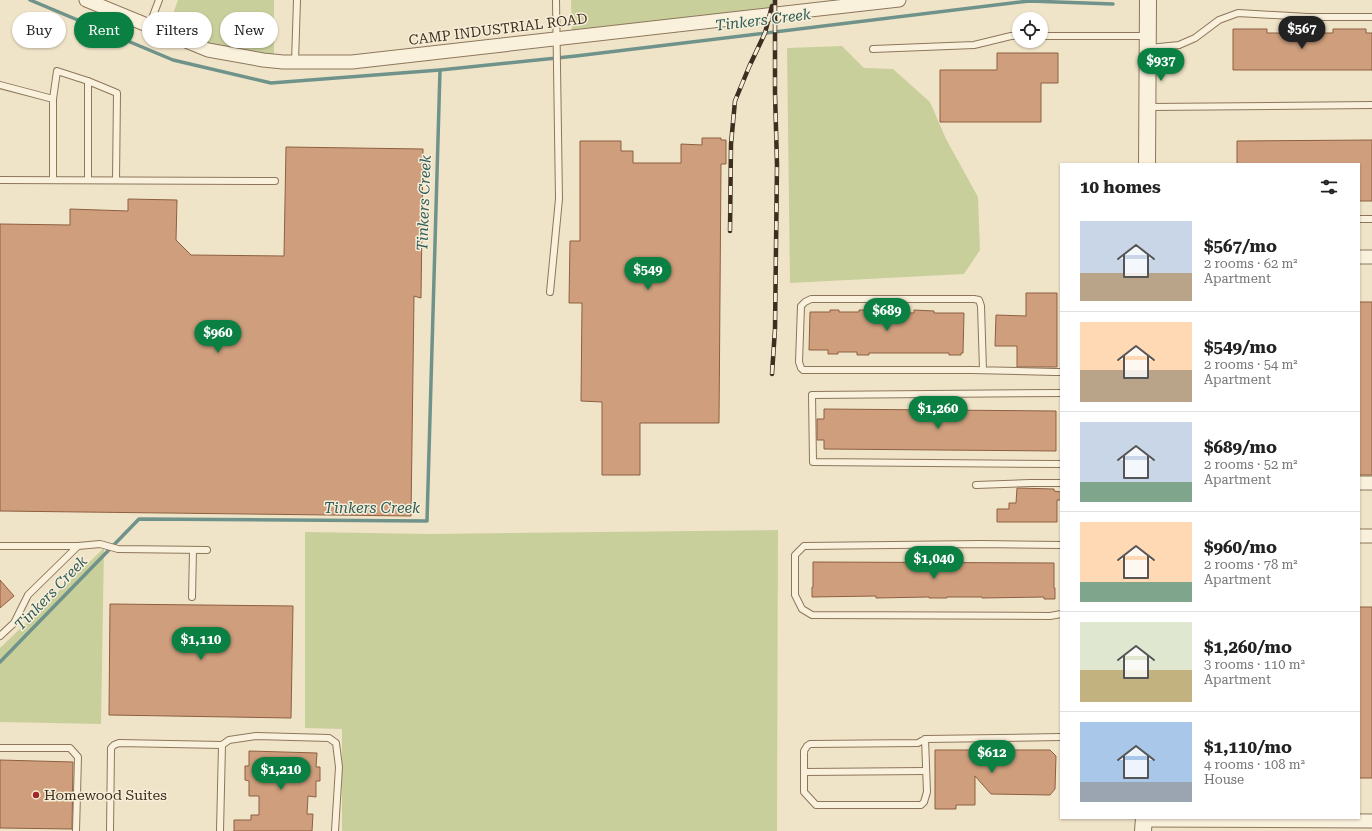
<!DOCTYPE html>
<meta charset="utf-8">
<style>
:root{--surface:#fff;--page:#f6f6f6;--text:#222;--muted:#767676;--line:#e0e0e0;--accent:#0b8043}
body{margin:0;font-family:"Roboto Serif",serif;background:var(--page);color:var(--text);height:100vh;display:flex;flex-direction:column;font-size:15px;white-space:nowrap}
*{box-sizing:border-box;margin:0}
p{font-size:13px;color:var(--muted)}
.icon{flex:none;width:22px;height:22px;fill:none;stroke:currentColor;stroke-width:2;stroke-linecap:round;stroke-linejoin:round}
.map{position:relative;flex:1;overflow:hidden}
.side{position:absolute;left:1060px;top:163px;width:300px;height:656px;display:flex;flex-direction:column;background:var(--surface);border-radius:0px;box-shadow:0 1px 3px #0004}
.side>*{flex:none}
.hud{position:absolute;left:12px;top:12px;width:380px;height:36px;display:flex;gap:8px}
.tools{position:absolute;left:1012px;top:12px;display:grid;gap:8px}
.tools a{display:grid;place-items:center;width:36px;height:36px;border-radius:50%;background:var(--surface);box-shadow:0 1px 3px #0004;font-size:20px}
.price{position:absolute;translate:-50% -34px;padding:0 9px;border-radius:14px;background:var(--accent);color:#fff;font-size:13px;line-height:26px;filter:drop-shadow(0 1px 2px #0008)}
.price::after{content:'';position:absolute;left:50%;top:24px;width:12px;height:9px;margin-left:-6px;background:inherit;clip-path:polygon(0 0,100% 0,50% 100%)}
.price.on{background:#222;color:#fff}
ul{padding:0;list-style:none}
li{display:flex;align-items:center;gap:12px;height:100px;padding:0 20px}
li+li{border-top:1px solid var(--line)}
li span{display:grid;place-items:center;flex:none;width:112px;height:80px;border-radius:0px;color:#555}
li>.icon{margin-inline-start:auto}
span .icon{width:48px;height:48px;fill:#fffc;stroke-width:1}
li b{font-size:17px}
h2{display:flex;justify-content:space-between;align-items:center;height:48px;padding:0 20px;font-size:17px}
.chip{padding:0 14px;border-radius:18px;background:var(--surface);box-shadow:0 1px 3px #0004;font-size:14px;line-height:36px}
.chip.on{background:var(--accent);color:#fff}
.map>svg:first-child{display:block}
</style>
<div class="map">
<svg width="1372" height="831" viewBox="0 0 1372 831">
<rect width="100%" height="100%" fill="#f0e4c8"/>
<g fill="#c9cf9b">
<path d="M178,0h96v61l-108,-28z"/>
<path d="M571,0h205v14l-204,23z"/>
<path d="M842,46l22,22 29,1 37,33 16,37 32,58 2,53 -16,24 -174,9 -3,-235z"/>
<path d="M778,530l-1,301h-435v-102l-37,-1v-196l126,2z"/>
<path d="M104,548l-3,176 -101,-2v-74z"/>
</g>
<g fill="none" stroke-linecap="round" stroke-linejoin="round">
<g stroke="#6f938a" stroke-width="3.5">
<path d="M30,0l143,60 98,23 169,-13 136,-14 453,-55 84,3"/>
<path d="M0,662l139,-143 288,2 13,-451"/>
</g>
</g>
<g fill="#cf9f7d" stroke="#8d5f41">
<path d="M1233,29h34v4h66v-4h33v4h6v37h-139z"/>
<path d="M997,53h61v30h-17v39h-101v-52h57z"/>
<path d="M702,138h19v2h5v24h-5l-2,259h-79v52h-38v-73l-21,-1 1,-98h-13l1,-62h10v-100h41v10h12v12h48v-19l21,1z"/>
<path d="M1372,140v61h-13v-37h-122v-23z"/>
<path d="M286,147l137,2 -2,149 -7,-2 -3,220 -411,-5v-287l70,1v-16l58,2v-12l49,1 -1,40 15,15 93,1z"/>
<path d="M1026,293h31v74h-40v-21h-22l1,-31 30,1z"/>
<rect x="1359" y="302" width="13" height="173"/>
<path d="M830,310h9v2h20v-2h10v2l45,1v-3l20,1v2h30l-1,40h-2v2h-12v-2h-80v2h-12v-3h-19v2h-10v-4h-19l1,-38h20z"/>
<path d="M824,409l232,2v40l-232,-2v-9h-7v-21h7z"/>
<path d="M1017,488l37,1v2l7,1v8h-4v22h-60v-13h12v-6h7z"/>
<path d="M813,562l241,1v25h1v11h-11v-2l-62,1v-1h-35v1h-18v-1l-53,1v-2l-64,1v-10h1z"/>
<path d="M0,580l14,16 -14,12z"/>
<path d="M110,604l183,2 -2,112 -182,-3z"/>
<rect x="1359" y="607" width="13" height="171"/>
<path d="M935,750h115l6,6 -1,33 -5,6 -59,-1 -16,-18v29h-19v4h-21z"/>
<path d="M249,751l68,2 -1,14h4v14h-4v16l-8,-1 -1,18h6l-1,17h-78v-11h17v-5h8v-19h-10v-15l-4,-1v-14h4z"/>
<path d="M0,760l73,2 -1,67 -72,-1z"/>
</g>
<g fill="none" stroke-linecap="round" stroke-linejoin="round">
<defs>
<g id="service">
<path d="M149,26l10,-26"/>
<path d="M1041,36h106"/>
<path d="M1149,48l30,-3 16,-7 24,-18 19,-7 70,4h64"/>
<path d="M873,49l101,-4 37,-9h8"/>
<path d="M295,62l2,-62"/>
<path d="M0,85l53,14 4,-28 31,10"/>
<path d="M53,99v81"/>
<path d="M1149,107l223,-2"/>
<path d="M0,180l275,1"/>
<path d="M88,180v-99l29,12 -1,87"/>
<path d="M1359,219h13"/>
<path d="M550,292l9,-93 -3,-199"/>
<path d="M983,370l-2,-64 -2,-6 -5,-1h-163l-6,3 -4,4 -2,56 2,6 2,2h168l84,2h6"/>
<path d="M1061,393l-249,2 1,67 248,2"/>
<path d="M976,485l54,-2h31"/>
<path d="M1061,545l-79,-1 -178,2 -9,9v40l7,14 10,6 238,1 11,-2"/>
<path d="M0,546h78"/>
<path d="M192,597l1,-47"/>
<path d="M0,636l14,-13 14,-28 50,-49 22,-2 18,5 89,1"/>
<path d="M925,739l2,53 -3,10 -3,3h-105l-12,-13v-41l3,-5 3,-2 108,-1 7,-4 136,-2"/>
<path d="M0,748h70l8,9 -2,74"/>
<path d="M804,772l122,-1"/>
<path d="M110,831l1,-83 3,-3 5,-2 103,2"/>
<path d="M220,831l2,-86 7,-5 27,-4 73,2 7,5 3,24 -4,64"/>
</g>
<g id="minor">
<path d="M86,0l122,50 55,10 20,2h69l547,-62"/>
<path d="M1359,257h13"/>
<path d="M1359,483h13"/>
<path d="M1359,536h13"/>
<path d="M1144,820l228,1"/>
</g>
<g id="tertiary">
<path d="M1147,164l1,-164"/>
<path d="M1143,831l1,-13"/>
</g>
</defs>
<use href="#service" stroke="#8d765c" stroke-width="8"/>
<use href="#minor" stroke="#8d765c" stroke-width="15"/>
<use href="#tertiary" stroke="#8d765c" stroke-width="18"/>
<use href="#service" stroke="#faf1dc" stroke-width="6"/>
<use href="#minor" stroke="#faf1dc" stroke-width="13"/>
<use href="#tertiary" stroke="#faf1dc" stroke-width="16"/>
<defs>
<g id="rail">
<path d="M730,231l1,-87 4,-43 14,-34 16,-34 7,-27"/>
<path d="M772,374l3,-45 2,-164 -2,-72v-93"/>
</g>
</defs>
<use href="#rail" stroke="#3d2e20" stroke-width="4.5"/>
<use href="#rail" stroke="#f7eed8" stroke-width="3" stroke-dasharray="9" stroke-linecap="butt"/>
</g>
<circle fill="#9e2a2b" stroke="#f7eed8" stroke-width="1.5" cx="36" cy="795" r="4"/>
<g text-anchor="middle" stroke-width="3" stroke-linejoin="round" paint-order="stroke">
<g font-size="14" fill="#3d2e20" stroke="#f7eed8">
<text transform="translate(498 29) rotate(-7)" y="5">CAMP INDUSTRIAL ROAD</text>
</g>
<g font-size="14" fill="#3d2e20" stroke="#f7eed8" text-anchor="start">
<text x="44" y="800">Homewood Suites</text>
</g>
<g font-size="15" font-style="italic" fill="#2f5d5a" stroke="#f7eed8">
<text transform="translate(763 20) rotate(-7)" y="5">Tinkers Creek</text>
<text transform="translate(424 203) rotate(-88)" y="5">Tinkers Creek</text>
<text x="372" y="513">Tinkers Creek</text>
<text transform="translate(51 593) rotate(-46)" y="5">Tinkers Creek</text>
</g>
</g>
</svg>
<div class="tools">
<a><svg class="icon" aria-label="locate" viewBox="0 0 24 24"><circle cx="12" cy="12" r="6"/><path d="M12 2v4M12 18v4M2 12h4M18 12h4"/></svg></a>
</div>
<b class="price on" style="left:1302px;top:50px">$567</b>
<b class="price" style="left:1161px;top:82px">$937</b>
<b class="price" style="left:648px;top:291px">$549</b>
<b class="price" style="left:887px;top:332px">$689</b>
<b class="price" style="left:218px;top:354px">$960</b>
<b class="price" style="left:938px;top:430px">$1,260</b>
<b class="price" style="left:934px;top:580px">$1,040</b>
<b class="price" style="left:201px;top:661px">$1,110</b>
<b class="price" style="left:992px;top:774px">$612</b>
<b class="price" style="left:281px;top:791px">$1,210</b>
<div class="hud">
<a class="chip">Buy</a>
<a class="chip on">Rent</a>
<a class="chip">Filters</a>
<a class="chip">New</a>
</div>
<section class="side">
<h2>10 homes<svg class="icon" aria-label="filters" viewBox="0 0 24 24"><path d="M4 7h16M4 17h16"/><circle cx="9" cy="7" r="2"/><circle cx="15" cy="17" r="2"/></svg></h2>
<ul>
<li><span style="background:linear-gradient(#c9d6e8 65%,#b9a48a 0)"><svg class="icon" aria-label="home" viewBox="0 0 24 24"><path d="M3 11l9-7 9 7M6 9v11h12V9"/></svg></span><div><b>$567/mo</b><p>2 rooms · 62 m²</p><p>Apartment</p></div></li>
<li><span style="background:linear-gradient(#ffd9b3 60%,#b9a48a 0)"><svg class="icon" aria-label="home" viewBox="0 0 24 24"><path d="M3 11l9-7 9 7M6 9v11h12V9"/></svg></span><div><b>$549/mo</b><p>2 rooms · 54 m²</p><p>Apartment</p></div></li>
<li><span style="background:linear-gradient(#c9d6e8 75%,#7fa58c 0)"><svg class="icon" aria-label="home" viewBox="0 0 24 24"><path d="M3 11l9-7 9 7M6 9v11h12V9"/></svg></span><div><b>$689/mo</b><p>2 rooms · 52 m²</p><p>Apartment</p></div></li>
<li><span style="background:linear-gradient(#ffd9b3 75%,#7fa58c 0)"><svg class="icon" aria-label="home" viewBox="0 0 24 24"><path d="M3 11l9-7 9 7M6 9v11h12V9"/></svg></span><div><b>$960/mo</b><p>2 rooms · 78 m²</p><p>Apartment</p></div></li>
<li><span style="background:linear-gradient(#dfe7d0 60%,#c2b280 0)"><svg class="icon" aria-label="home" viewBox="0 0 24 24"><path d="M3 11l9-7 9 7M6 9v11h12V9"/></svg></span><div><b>$1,260/mo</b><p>3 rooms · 110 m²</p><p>Apartment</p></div></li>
<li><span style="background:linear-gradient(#a9c7e8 75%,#9aa5b1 0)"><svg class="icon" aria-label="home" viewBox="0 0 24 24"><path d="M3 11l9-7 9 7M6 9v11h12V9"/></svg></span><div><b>$1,110/mo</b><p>4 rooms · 108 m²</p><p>House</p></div></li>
</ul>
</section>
</div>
